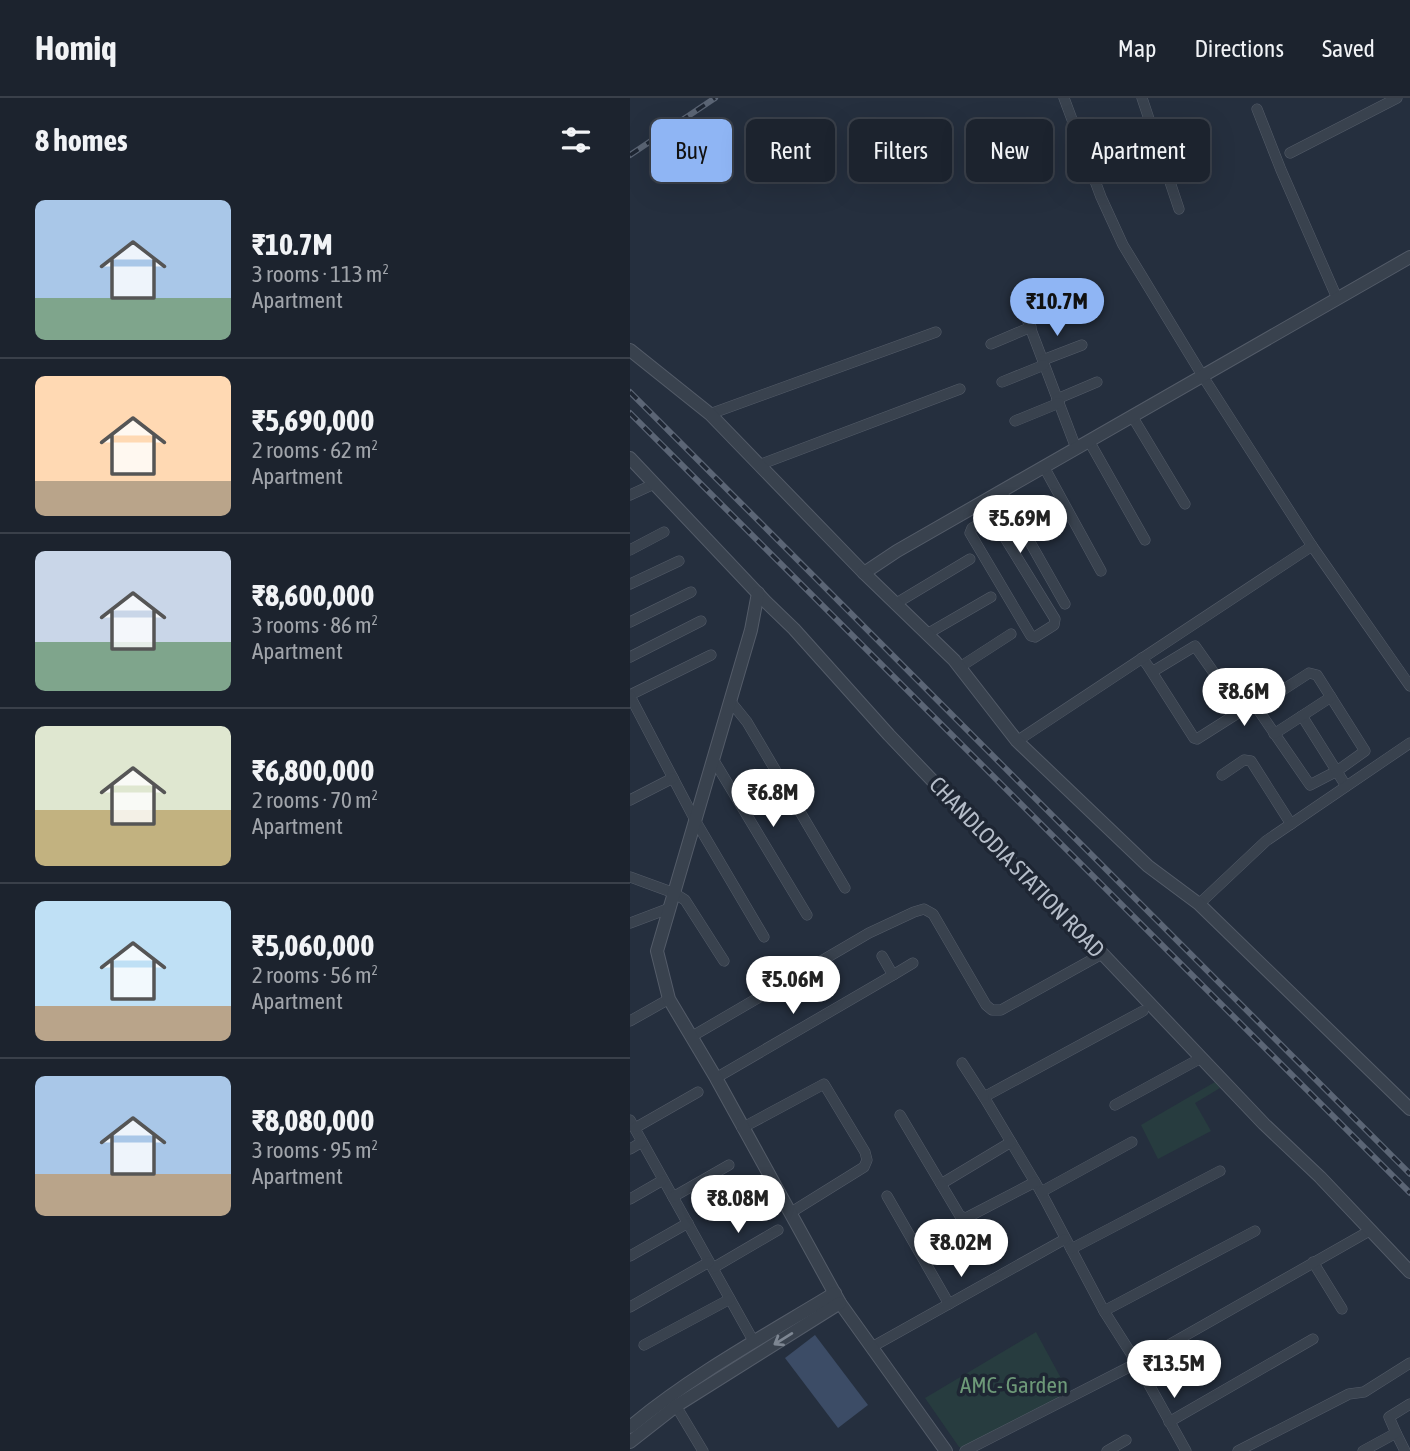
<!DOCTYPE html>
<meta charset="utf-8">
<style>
:root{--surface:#1c232e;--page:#292f3a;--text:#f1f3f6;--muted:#a0a4aa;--line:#3a404a;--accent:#8fb5f4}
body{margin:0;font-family:"Asap Condensed",sans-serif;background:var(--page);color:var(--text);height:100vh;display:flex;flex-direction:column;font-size:26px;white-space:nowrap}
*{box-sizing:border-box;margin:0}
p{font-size:23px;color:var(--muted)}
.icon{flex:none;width:38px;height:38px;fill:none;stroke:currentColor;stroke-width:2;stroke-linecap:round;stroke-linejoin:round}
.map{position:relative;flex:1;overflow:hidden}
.panel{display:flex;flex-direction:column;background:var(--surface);width:630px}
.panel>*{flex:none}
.top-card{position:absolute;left:21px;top:21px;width:653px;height:63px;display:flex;gap:14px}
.price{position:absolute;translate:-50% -60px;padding:0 16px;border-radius:24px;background:#fff;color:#222;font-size:23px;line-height:46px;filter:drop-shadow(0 2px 4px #0008)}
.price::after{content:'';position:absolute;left:50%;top:42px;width:21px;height:16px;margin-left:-10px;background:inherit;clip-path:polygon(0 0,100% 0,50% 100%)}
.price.current{background:var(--accent);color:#111}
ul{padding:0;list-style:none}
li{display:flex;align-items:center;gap:21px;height:175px;padding:0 35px}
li+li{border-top:2px solid var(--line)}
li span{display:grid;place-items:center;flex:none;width:196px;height:140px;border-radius:10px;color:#555}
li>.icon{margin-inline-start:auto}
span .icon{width:84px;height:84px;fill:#fffc;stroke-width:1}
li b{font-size:30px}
h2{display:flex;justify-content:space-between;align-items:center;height:84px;padding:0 35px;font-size:30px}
.chip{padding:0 24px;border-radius:10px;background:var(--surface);box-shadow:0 7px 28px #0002,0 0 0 2px var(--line);font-size:24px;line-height:63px}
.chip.current{background:var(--accent);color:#111}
header{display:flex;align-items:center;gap:42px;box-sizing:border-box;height:98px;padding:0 35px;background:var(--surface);border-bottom:2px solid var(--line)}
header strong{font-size:33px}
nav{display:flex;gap:38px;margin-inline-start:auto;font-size:24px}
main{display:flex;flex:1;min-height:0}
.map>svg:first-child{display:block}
</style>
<header>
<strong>Homiq</strong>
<nav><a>Map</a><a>Directions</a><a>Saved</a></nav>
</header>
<main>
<section class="panel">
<h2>8 homes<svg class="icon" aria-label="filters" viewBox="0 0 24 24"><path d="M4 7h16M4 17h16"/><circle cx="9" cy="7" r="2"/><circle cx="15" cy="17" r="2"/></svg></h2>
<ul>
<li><span style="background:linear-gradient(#a9c7e8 70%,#7fa58c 0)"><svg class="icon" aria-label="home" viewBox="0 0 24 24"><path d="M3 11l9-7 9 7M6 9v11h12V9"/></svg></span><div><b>₹10.7M</b><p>3 rooms · 113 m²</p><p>Apartment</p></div></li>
<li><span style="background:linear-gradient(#ffd9b3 75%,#b9a48a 0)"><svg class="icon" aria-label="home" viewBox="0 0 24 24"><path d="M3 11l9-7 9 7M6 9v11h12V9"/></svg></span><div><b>₹5,690,000</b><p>2 rooms · 62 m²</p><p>Apartment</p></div></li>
<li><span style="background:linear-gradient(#c9d6e8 65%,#7fa58c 0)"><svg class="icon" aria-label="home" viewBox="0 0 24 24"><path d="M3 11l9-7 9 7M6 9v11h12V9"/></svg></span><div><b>₹8,600,000</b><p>3 rooms · 86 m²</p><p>Apartment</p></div></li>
<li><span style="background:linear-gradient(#dfe7d0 60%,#c2b280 0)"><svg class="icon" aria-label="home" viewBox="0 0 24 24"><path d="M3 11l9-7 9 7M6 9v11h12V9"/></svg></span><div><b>₹6,800,000</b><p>2 rooms · 70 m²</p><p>Apartment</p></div></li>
<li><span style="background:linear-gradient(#bfe0f5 75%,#b9a48a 0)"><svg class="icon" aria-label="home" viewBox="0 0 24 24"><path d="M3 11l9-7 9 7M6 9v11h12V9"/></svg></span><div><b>₹5,060,000</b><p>2 rooms · 56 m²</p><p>Apartment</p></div></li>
<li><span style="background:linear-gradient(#a9c7e8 70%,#b9a48a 0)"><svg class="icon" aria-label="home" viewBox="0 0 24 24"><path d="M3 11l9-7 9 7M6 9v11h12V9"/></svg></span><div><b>₹8,080,000</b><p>3 rooms · 95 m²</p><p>Apartment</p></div></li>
</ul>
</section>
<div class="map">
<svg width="780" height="1353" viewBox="0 0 780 1353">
<rect width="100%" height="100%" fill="#252f3e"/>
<g fill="#273c3f">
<path d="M585,984l5,6 -25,15 16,28 -53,28 -17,-34z"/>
<path d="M406,1234l33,61 -100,56 -10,-2 -34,-49z"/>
</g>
<path fill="#3c4c66" d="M185,1237l53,70 -30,23 -53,-70z"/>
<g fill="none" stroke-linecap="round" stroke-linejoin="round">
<defs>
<g id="minor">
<path d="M434,0l37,99 22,48 79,130 110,171 98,140"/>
<path d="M512,0l37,111"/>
<path d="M627,11l24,61 56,128"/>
<path d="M660,55l107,-55"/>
<path d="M437,203l-40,18 49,129"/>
<path d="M361,246l40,-17"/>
<path d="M413,262l39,-15"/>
<path d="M372,284l42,-17"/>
<path d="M427,301l40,-17"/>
<path d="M80,316l226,-82"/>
<path d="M502,318l53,88"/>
<path d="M385,323l44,-18"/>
<path d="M459,343l56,99"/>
<path d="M129,367l201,-76"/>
<path d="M414,369l57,104"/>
<path d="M371,393l64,113"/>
<path d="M0,397l24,-11"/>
<path d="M353,404l6,10 66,107 -1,6 -19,12 -4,-1 -61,-103 2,-5 20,-11"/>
<path d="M0,452l34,-18"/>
<path d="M0,486l49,-23"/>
<path d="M265,506l75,-45"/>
<path d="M0,524l61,-30"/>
<path d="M297,536l64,-37"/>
<path d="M0,559l71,-36"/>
<path d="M512,560l6,8 46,72 3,1 41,-26v-6l-43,-61 -43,26"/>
<path d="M330,569l51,-33"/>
<path d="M679,575l8,2 48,76 -28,20 -27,14 -51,-74 -1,-5z"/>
<path d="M0,597l81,-40"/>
<path d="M0,598l65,124 69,117"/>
<path d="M100,603l17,21 98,166"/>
<path d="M672,618l44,70"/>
<path d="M644,636l57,-37"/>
<path d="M387,643l295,-195"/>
<path d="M83,661l94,156"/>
<path d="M592,677l22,-15 7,1 40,63"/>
<path d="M0,702l43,-22"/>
<path d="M0,779l44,16 11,7 39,61"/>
<path d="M569,806l67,-63 144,-98"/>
<path d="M0,825l40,-15"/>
<path d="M263,877l20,-12"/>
<path d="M513,913l-159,86 57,95 63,119 33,52 49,88"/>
<path d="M0,923l39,-22"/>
<path d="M61,939l178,-104 45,-21 10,-3 9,5 53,91 6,5h9l101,-56"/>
<path d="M332,965l22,34"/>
<path d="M86,980l177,-103 -11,-19"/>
<path d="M485,1007l86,-47"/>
<path d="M270,1017l41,69 70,-42"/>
<path d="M0,1022l124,222"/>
<path d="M5,1030l63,-36"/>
<path d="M112,1030l82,-44 41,68 2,8 -3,7 -74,46"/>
<path d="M0,1051l12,-7"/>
<path d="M311,1086l19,32 6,2 69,-36"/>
<path d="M411,1094l91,-50"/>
<path d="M257,1098l62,108"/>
<path d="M43,1099l56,-32"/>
<path d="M0,1101l33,-19"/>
<path d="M441,1151l149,-78"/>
<path d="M0,1158l58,-33"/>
<path d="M683,1164l29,47"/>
<path d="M83,1170l65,-38"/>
<path d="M0,1209l79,-45"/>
<path d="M474,1213l151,-80"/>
<path d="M14,1247l86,-46"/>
<path d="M242,1249l193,-108"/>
<path d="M46,1308l27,45"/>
<path d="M539,1324l144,-83"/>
<path d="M766,1335l9,18"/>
<path d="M335,1353l172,-88 234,-133"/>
<path d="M477,1353l19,-11"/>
<path d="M608,1353l111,-57 15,-2 46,-29"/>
<path d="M733,1353l33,-18 -7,-16 21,-13"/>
</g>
<g id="tertiary">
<path d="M0,252l80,64 154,159 33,-22 513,-294"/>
<path d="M0,360l136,144 28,27 95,106 102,107 87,86 186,196 56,53 90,95"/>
<path d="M234,475l90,87 63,81 131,125 51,38 211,205"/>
<path d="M128,495l-7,37 -94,321 12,48 47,79 124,225 106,148"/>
<path d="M0,1329c62,-52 136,-92 205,-134"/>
<path d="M0,1344l46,-36 164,-103"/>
</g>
</defs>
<use href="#minor" stroke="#545c69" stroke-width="11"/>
<use href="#tertiary" stroke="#545c69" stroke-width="14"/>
<use href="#minor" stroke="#39424e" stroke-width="10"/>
<use href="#tertiary" stroke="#39424e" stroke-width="12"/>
<defs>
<g id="rail">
<path d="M0,57l85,-57"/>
<path d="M0,294l780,782"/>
<path d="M0,315l780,780"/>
</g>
</defs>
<use href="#rail" stroke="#5b6575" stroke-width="6"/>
<use href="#rail" stroke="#1e2633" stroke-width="3.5" stroke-dasharray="10" stroke-linecap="butt"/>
</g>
<defs><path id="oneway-shaft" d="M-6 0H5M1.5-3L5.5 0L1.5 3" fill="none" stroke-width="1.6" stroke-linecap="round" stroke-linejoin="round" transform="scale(1.75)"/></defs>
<use stroke="#7d8692" href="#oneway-shaft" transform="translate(153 1241) rotate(148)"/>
<g text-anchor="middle" stroke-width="7" stroke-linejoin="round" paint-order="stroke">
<g font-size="23" fill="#b5bdc9" stroke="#1e2633">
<text transform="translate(387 769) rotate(46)" y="8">CHANDLODIA STATION ROAD</text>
</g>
<g font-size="23" fill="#6d9978" stroke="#1e2633">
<text x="384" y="1295">AMC- Garden</text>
</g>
</g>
</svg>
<b class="price current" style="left:427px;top:240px">₹10.7M</b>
<b class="price" style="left:390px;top:457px">₹5.69M</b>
<b class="price" style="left:614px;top:630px">₹8.6M</b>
<b class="price" style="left:143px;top:731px">₹6.8M</b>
<b class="price" style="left:163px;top:918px">₹5.06M</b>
<b class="price" style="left:108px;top:1137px">₹8.08M</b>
<b class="price" style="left:331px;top:1181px">₹8.02M</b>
<b class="price" style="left:544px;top:1302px">₹13.5M</b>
<div class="top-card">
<a class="chip current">Buy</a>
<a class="chip">Rent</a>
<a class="chip">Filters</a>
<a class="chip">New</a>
<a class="chip">Apartment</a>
</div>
</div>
</main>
